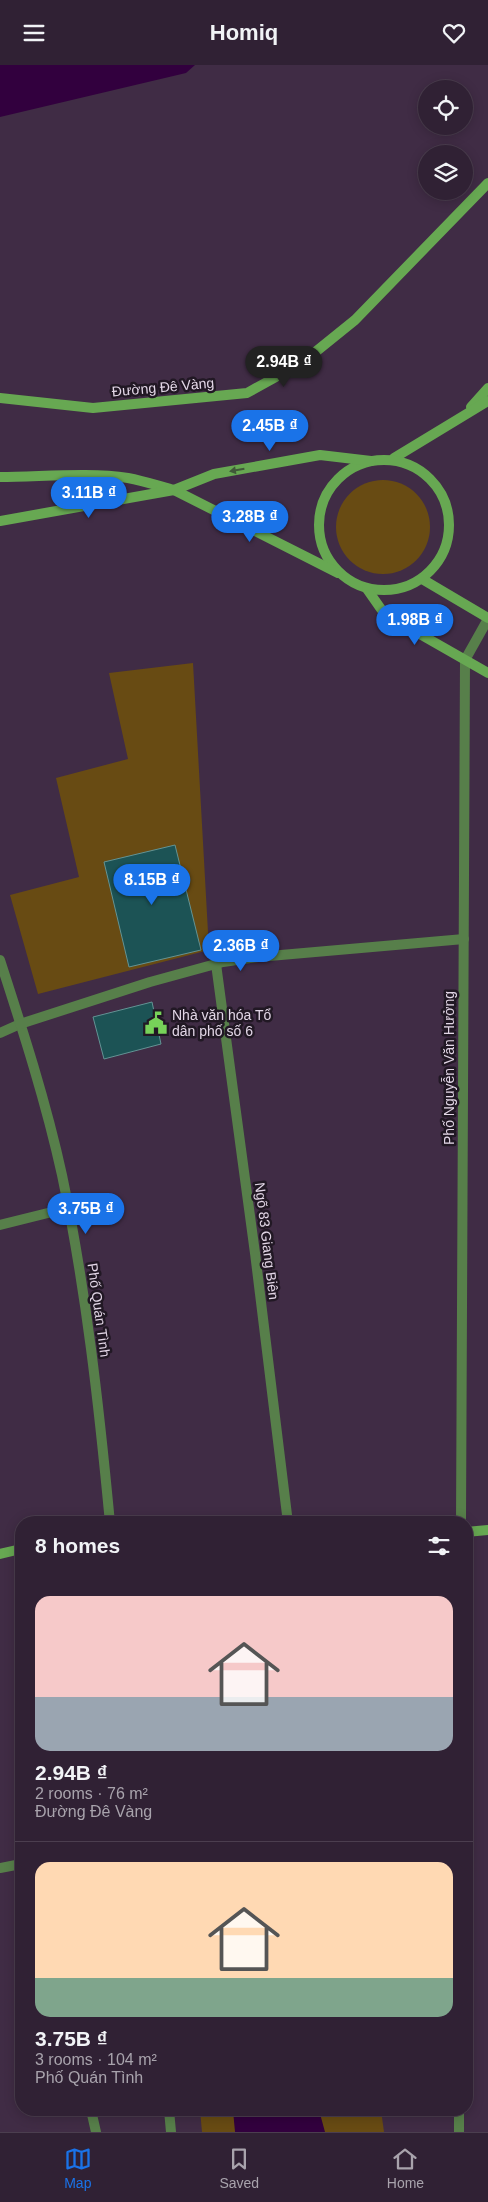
<!DOCTYPE html>
<meta charset="utf-8">
<style>
:root{--surface:#302134;--page:#38293c;--text:#f1f3f6;--muted:#a8a3ac;--line:#4b3e4f;--accent:#1a73e8}
body{margin:0;font-family:Helvetica,sans-serif;background:var(--page);color:var(--text);height:100vh;display:flex;flex-direction:column;font-size:19px;white-space:nowrap}
*{box-sizing:border-box;margin:0}
p{font-size:16px;color:var(--muted)}
.icon{flex:none;width:28px;height:28px;fill:none;stroke:currentColor;stroke-width:2;stroke-linecap:round;stroke-linejoin:round}
.map{position:relative;flex:1;overflow:hidden}
.drawer{position:absolute;left:15px;top:1451px;width:458px;height:600px;display:flex;flex-direction:column;background:var(--surface);border-radius:20px;box-shadow:0 2px 12px #0003,0 0 0 1px var(--line)}
.drawer>*{flex:none}
.buttons{position:absolute;left:418px;top:15px;display:grid;gap:10px}
.buttons a{display:grid;place-items:center;width:55px;height:55px;border-radius:50%;background:var(--surface);box-shadow:0 2px 12px #0003,0 0 0 1px var(--line);font-size:25px}
.price{position:absolute;translate:-50% -42px;padding:0 11px;border-radius:18px;background:var(--accent);color:#fff;font-size:16px;line-height:32px;filter:drop-shadow(0 1px 2px #0008)}
.price::after{content:'';position:absolute;left:50%;top:30px;width:15px;height:11px;margin-left:-8px;background:inherit;clip-path:polygon(0 0,100% 0,50% 100%)}
.price.selected{background:#222;color:#fff}
ul{padding:0;list-style:none}
li{display:grid;align-content:center;gap:10px;height:265px;padding:0 20px}
li+li{border-top:1px solid var(--line)}
li span{display:grid;place-items:center;height:155px;border-radius:15px;color:#555}
li>.icon{margin-inline-start:auto}
span .icon{width:90px;height:90px;fill:#fffc;stroke-width:1}
li b{font-size:21px}
h2{display:flex;justify-content:space-between;align-items:center;height:60px;padding:0 20px;font-size:21px}
header{display:flex;justify-content:space-between;align-items:center;height:65px;padding:0 20px;background:var(--surface);font-size:22px;font-weight:700}
.menu{display:flex;justify-content:space-around;align-items:center;height:70px;border-top:1px solid var(--line);background:var(--surface);font-size:14px;color:var(--muted)}
.menu a{display:grid;justify-items:center;gap:2px}
.menu .selected{color:var(--accent)}
.map>svg:first-child{display:block}
</style>
<header><svg class="icon" aria-label="menu" viewBox="0 0 24 24"><path d="M4 6h16M4 12h16M4 18h16"/></svg>Homiq<svg class="icon" aria-label="heart" viewBox="0 0 24 24"><path d="M12 20l-8-8c-3-5 5-10 8-4 3-6 11-1 8 4z"/></svg></header>
<div class="map">
<svg width="488" height="2067" viewBox="0 0 488 2067">
<rect width="100%" height="100%" fill="#402c45"/>
<g fill="#684b13">
<circle cx="383" cy="462" r="47"/>
<path d="M193,598l16,287 -171,44 -28,-99 69,-18 -23,-99 72,-19 -19,-86z"/>
<path d="M200,2045h181l3,22h-182z"/>
</g>
<g fill="#32003e">
<path d="M0,0h195l-9,8 -186,44z"/>
<path d="M233,2045h86l6,22h-90z"/>
</g>
<g fill="#1c5355" stroke="#639394">
<path d="M175,780l26,105 -72,17 -25,-105z"/>
<path d="M152,937l9,42 -57,15 -11,-42z"/>
</g>
<g fill="none" stroke-linecap="round" stroke-linejoin="round">
<g stroke="#577f4a" stroke-width="10">
<path d="M216,899l39,289 33,270"/>
<path d="M0,968l20,-9"/>
<path d="M0,1160l68,-17"/>
<path d="M0,1803l21,-4"/>
<path d="M91,2045l5,22"/>
</g>
<g stroke="#577f4a" stroke-width="10">
<path d="M0,895c23,71 46,142 62,215 24,114 37,231 48,348"/>
<path d="M20,959l130,-42 73,-20 35,-5 206,-18"/>
<path d="M461,1458l4,-863 23,-41"/>
<path d="M169,2045l2,22"/>
<path d="M459,2067v-22"/>
</g>
<g stroke="#67a852" stroke-width="10">
<path d="M0,333l93,10 154,-15 56,-31 52,-42 133,-137"/>
<path d="M471,342l17,-19"/>
<path d="M394,393l94,-57"/>
<circle cx="384" cy="460" r="65"/>
<path d="M0,412c40,0 90,-5 128,1 16,3 31,8 46,12l164,83"/>
<path d="M0,456l174,-31 40,-16 106,-19 51,6"/>
<path d="M422,514l66,39"/>
<path d="M367,524l14,20 9,8 98,56"/>
<path d="M466,1467l22,-2"/>
<path d="M0,1489l21,-5"/>
</g>
</g>
<defs><path id="oneway-solid" d="M-6-.8H1V-3.2L6.5 0L1 3.2V.8H-6Z" transform="scale(1.25)"/></defs>
<use fill="#405939" href="#oneway-solid" transform="translate(237 405) rotate(170)"/>
<defs>
<symbol id="civic-bare" viewBox="-9 -9 18 18"><path d="M-.6-6.5H3V-4.5H.6V-3L4-1V1h2V6H-6V1h2V-1L-.6-3ZM-1.2 2.5V6h2.4V2.5Z" fill="#77d259" stroke="#211824" stroke-width="2.5" paint-order="stroke"/></symbol>
</defs>
<g fill-rule="evenodd">
<use href="#civic-bare" x="140" y="942" width="32" height="32"/>
</g>
<g text-anchor="middle" stroke-width="5" stroke-linejoin="round" paint-order="stroke">
<g font-size="14" fill="#e2d6e6" stroke="#211824">
<text transform="translate(163 322) rotate(-5)" y="5">Đường Đê Vàng</text>
<text transform="translate(449 1003) rotate(-90)" y="5">Phố Nguyễn Văn Hưởng</text>
<text transform="translate(267 1176) rotate(83)" y="5">Ngõ 83 Giang Biên</text>
<text transform="translate(99 1245) rotate(82)" y="5">Phố Quán Tình</text>
</g>
<g font-size="14" fill="#e2d6e6" stroke="#211824" text-anchor="start">
<text x="172" y="955">Nhà văn hóa Tổ<tspan x="172" dy="16">dân phố số 6</tspan></text>
</g>
</g>
</svg>
<div class="buttons">
<a><svg class="icon" aria-label="locate" viewBox="0 0 24 24"><circle cx="12" cy="12" r="6"/><path d="M12 2v4M12 18v4M2 12h4M18 12h4"/></svg></a>
<a><svg class="icon" aria-label="layers" viewBox="0 0 24 24"><path d="M12 4l9 5-9 5-9-5zM3 14l9 5 9-5"/></svg></a>
</div>
<b class="price selected" style="left:284px;top:323px">2.94B ₫</b>
<b class="price" style="left:270px;top:387px">2.45B ₫</b>
<b class="price" style="left:89px;top:454px">3.11B ₫</b>
<b class="price" style="left:250px;top:478px">3.28B ₫</b>
<b class="price" style="left:415px;top:581px">1.98B ₫</b>
<b class="price" style="left:152px;top:841px">8.15B ₫</b>
<b class="price" style="left:241px;top:907px">2.36B ₫</b>
<b class="price" style="left:86px;top:1170px">3.75B ₫</b>
<section class="drawer">
<h2>8 homes<svg class="icon" aria-label="filters" viewBox="0 0 24 24"><path d="M4 7h16M4 17h16"/><circle cx="9" cy="7" r="2"/><circle cx="15" cy="17" r="2"/></svg></h2>
<ul>
<li><span style="background:linear-gradient(#f6c9c9 65%,#9aa5b1 0)"><svg class="icon" aria-label="home" viewBox="0 0 24 24"><path d="M3 11l9-7 9 7M6 9v11h12V9"/></svg></span><div><b>2.94B ₫</b><p>2 rooms · 76 m²</p><p>Đường Đê Vàng</p></div></li>
<li><span style="background:linear-gradient(#ffd9b3 75%,#7fa58c 0)"><svg class="icon" aria-label="home" viewBox="0 0 24 24"><path d="M3 11l9-7 9 7M6 9v11h12V9"/></svg></span><div><b>3.75B ₫</b><p>3 rooms · 104 m²</p><p>Phố Quán Tình</p></div></li>
</ul>
</section>
</div>
<nav class="menu">
<a class="selected"><svg class="icon" aria-label="map" viewBox="0 0 24 24"><path d="M3 6l6-2 6 2 6-2v14l-6 2-6-2-6 2zM9 4v14M15 6v14"/></svg>Map</a>
<a><svg class="icon" aria-label="saved" viewBox="0 0 24 24"><path d="M7 4h10v16l-5-4-5 4z"/></svg>Saved</a>
<a><svg class="icon" aria-label="home" viewBox="0 0 24 24"><path d="M3 11l9-7 9 7M6 9v11h12V9"/></svg>Home</a>
</nav>
